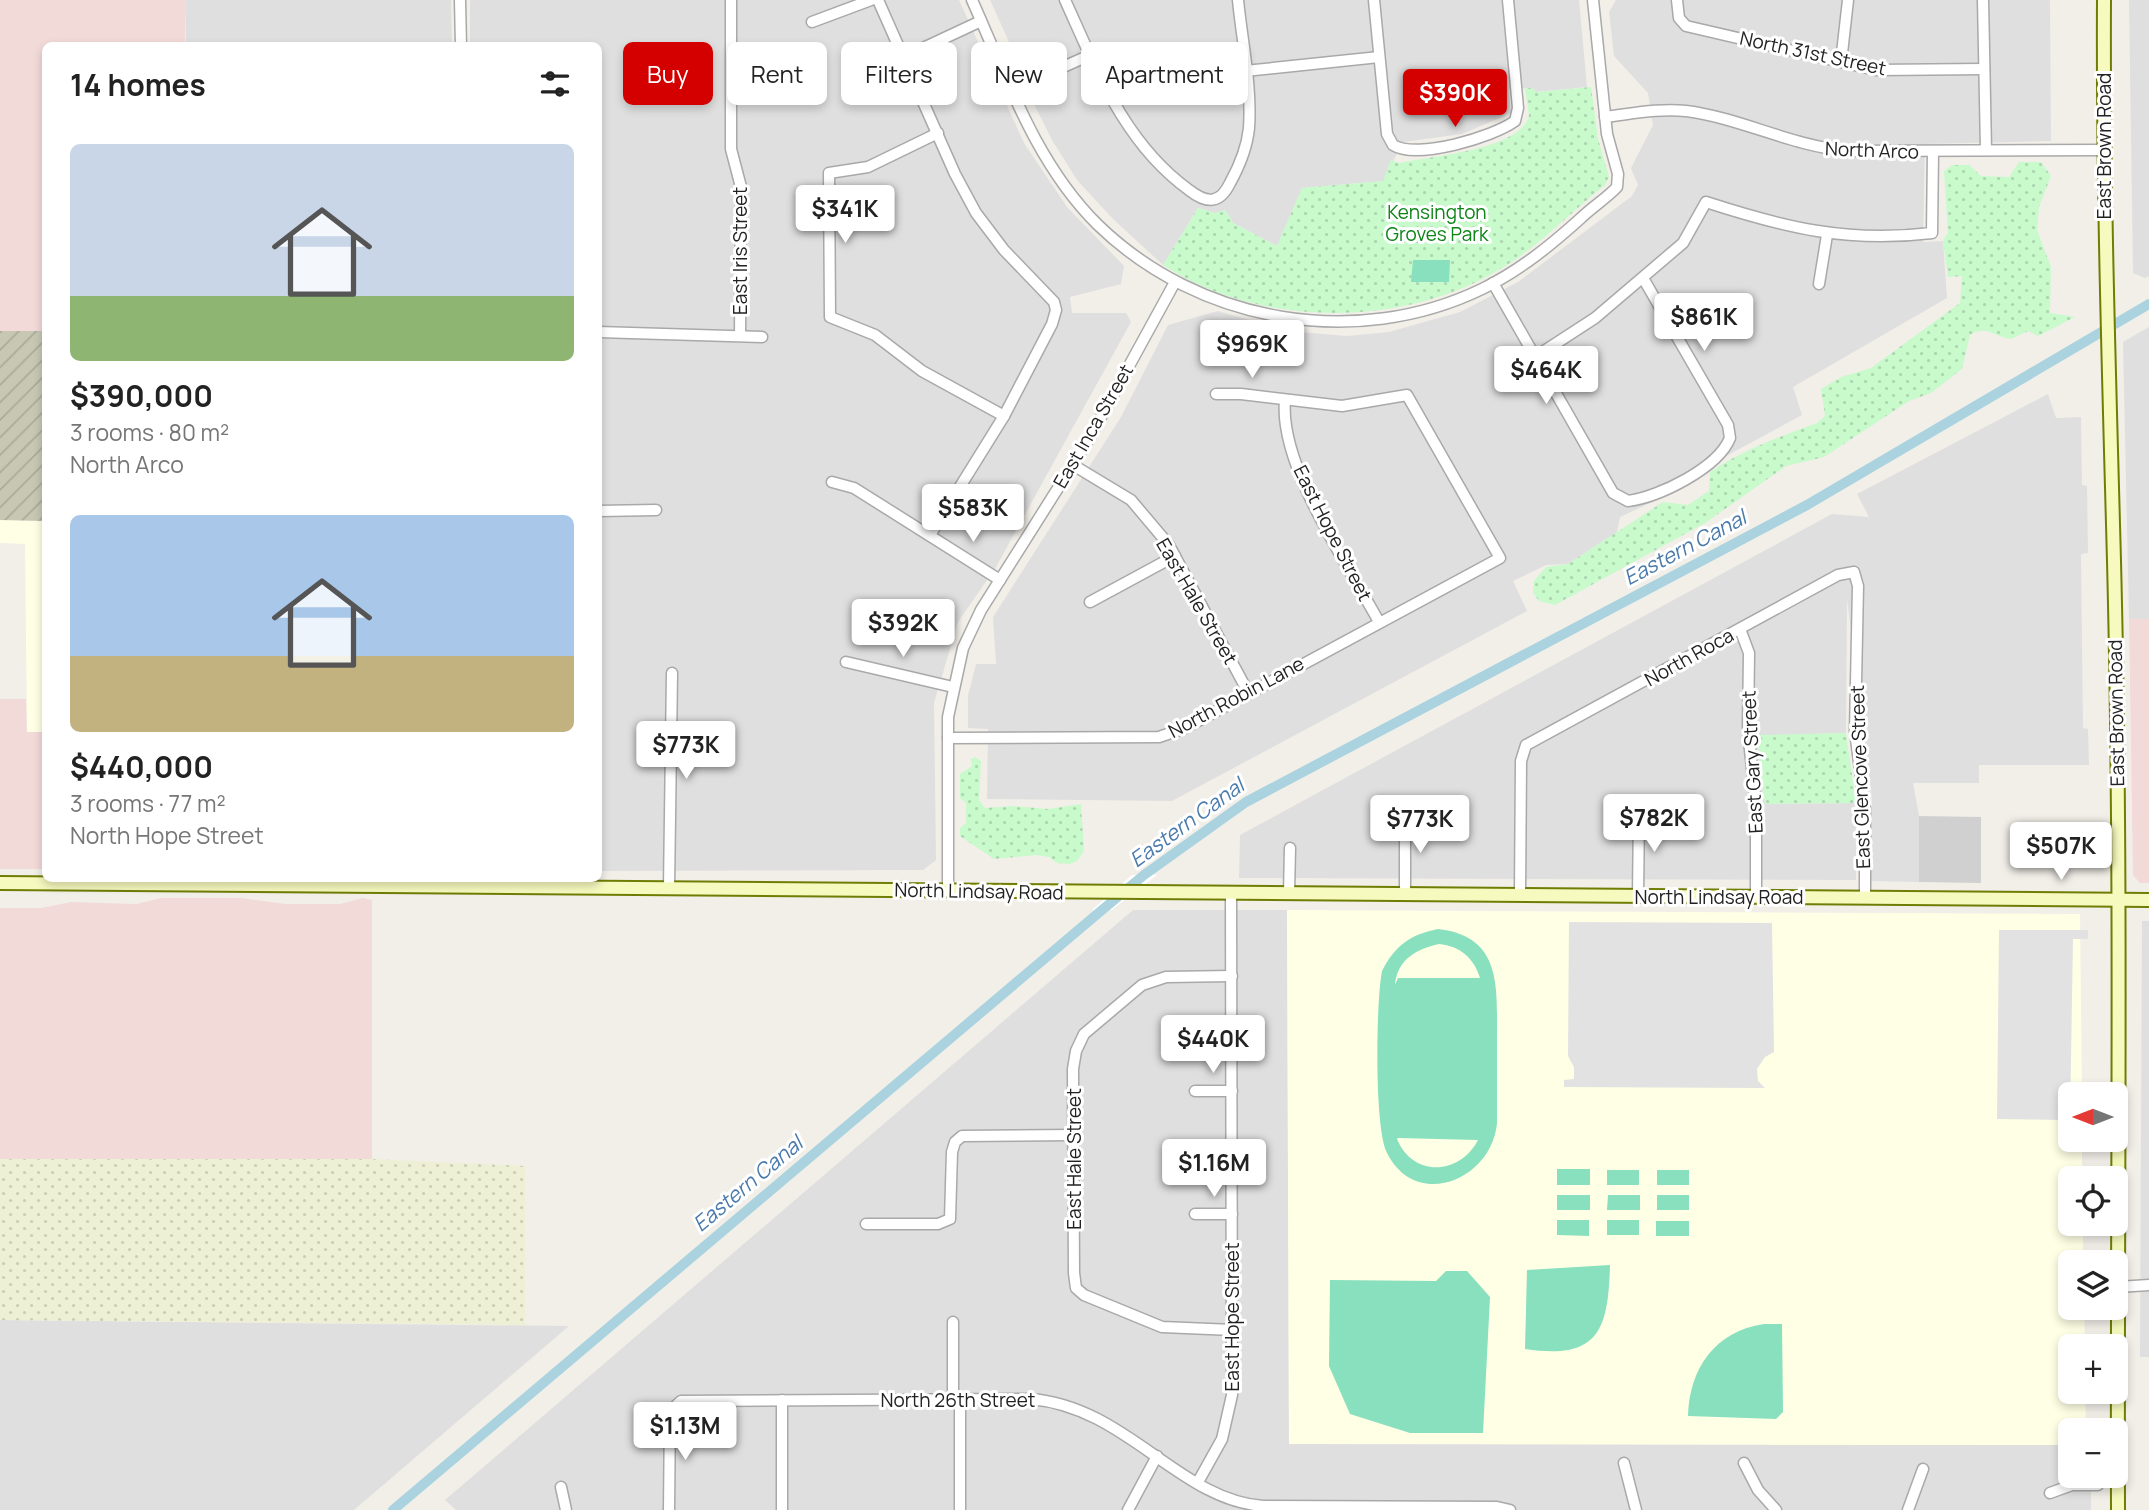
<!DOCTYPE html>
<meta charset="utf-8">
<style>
:root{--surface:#fff;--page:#f6f6f6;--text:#222;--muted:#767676;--accent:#d40000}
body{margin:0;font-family:Manrope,sans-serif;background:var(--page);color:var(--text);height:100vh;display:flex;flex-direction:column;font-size:26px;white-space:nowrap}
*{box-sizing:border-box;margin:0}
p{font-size:23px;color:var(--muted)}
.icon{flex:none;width:38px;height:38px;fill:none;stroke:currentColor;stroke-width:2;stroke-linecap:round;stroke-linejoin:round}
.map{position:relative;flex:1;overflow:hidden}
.panel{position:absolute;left:42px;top:42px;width:560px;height:840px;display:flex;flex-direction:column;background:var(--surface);border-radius:10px;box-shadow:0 4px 10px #0003}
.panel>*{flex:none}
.hud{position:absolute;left:623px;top:42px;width:665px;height:63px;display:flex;gap:14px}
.needle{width:46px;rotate:270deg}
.fabs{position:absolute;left:2058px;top:1082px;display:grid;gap:14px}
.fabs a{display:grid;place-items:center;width:70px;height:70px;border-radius:10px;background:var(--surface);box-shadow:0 4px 10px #0003;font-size:35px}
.price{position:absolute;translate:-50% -60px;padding:0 16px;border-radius:7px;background:#fff;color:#222;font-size:23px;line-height:46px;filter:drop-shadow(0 2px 4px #0008)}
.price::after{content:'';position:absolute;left:50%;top:42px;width:21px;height:16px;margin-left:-10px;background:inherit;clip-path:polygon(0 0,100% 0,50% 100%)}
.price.on{background:var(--accent);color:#fff}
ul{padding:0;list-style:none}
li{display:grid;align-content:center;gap:14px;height:371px;padding:0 28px}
li span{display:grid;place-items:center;height:217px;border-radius:10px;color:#555}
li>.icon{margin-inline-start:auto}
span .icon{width:126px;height:126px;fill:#fffc;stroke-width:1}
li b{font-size:30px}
h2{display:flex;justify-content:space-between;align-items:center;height:84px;padding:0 28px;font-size:30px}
.pill{padding:0 24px;border-radius:10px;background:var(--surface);box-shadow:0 4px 10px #0003;font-size:24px;line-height:63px}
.pill.on{background:var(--accent);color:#fff}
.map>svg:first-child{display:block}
</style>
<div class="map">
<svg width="2149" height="1510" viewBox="0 0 2149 1510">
<defs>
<pattern id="construction-furrows" width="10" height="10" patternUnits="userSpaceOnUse" patternTransform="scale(1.75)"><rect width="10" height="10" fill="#c7c7b4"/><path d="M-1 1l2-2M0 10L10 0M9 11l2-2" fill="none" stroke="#abab9a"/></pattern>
<pattern id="farmland-dots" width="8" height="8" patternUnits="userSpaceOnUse" patternTransform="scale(1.75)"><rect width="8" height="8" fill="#eef0d5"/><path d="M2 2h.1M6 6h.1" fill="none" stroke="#ccceb7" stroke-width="1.8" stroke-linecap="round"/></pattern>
<pattern id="park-dots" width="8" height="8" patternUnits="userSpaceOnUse" patternTransform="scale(1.75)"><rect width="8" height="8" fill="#c8facc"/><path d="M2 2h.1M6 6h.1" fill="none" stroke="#acd6af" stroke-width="1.8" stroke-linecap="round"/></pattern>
</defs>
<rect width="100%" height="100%" fill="#f2efe9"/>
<g fill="#e0dfdf">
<path d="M186,0h265l1,45h-266z"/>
<path d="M470,0h489l65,143 43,64 57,59 -3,18 -51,13 2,16h54l5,9 -135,245 -38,55 -24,81 2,157 -13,10 -324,1 -1,-825 -128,-1z"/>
<path d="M990,0h589l8,87 -51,5 -4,-4 -23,1 2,24 -49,21 -59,8 -20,39 -81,7 -25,58 -44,-23 -8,-13 -10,3 -17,-5 -35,57 -51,-47 -35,-38 -25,-40 -18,-36 4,-13 -11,-23 -9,-6z"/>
<path d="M1616,0h434l1,141 -126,3 -2,98 20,-1 4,57 -154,89 9,28 -74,40 -48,34 -60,28 -3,15 -49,32 -22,1 -33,16 14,30 -355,190 -185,-2 1,-70 -20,-1v-32l8,-32h20l-3,-47 128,-200 47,-92 50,-14 69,20 60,5 42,-4 71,-20 58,-30 114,-86 6,-11 -7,-17 22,-43 -5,-32 -34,-37 -5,-44z"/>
<path d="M2129,0h20v276l-4,2 -12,-5z"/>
<path d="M2149,327v292h-20l-6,-277z"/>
<path d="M2048,394l8,24 25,-1 1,68 5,1 1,67 -7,1 2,174 5,1 1,36h-110v18h-66l6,33v66l-48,-1 1,-82 -25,-200 -1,134 -89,3 8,68 91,-1v77l-617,-2 1,-43 592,-321 37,3 -12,-23z"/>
<path d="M1133,910h154l2,534 781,1v30h21v35h-1635l-11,-10z"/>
<path d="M2142,921h7v436h-9z"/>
<path d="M0,1320l569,6 -215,184h-354z"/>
</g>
<g fill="#f2dad9">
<path d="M0,0h186l-1,45 -139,1 -1,285h-45z"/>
<path d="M2129,619h20v264h-9l-7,-8z"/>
<path d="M0,699h26l1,33h18v137h-45z"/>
<path d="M161,898h79l46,6h54l23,-6 9,2v259h-372v-251h41l30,-6 66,2z"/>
</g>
<g fill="#ffffe5">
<path d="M0,520l45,1v211h-18l-2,-188 -25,-1z"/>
<path d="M1287,910l793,4 2,180h-12v45h12v39h-12v45h13v39h-13v45h14l1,39h-15v45h15l1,39h-16v15l-781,-1z"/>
</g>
<path fill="#d0d0d0" d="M1919,816l62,1v66l-62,-1z"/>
<path fill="url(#construction-furrows)" d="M0,331h45v190l-45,-1z"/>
<path fill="url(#farmland-dots)" d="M0,1159h372l153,7v159l-525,-5z"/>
<g fill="url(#park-dots)">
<path d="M1591,87l7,52 11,38 -4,8c-33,26 -63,58 -98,80 -100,64 -246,64 -344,0l35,-57 17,5 10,-3 8,13 44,23 25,-58 81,-7 8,-21 8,3c31,-7 121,-13 130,-47l-4,-28h7l4,4z"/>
<path d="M2019,162h22l10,14 -12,31 -2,23 14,37 -1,46 25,4 -37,19 -10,-5 -17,8c-17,-2 -24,-15 -41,-4l-8,34 -31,24 -22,8 -85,56 -38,9 -81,57 -150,82 -16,-4 -6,-8 1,-12 12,-14 22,-3 95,-62 25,3 21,-14 1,-19c31,-21 71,-36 107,-49l8,-7 -4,-27 20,-12 30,-9 89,-65 2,-27 -14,1 -5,-36 5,-9 -4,-61 8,-6h17l12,11 28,1z"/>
<path d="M1846,733l10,70 -91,1 -8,-69z"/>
<path d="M975,757l6,4 -2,39 6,8 28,-2 35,3 33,-5 3,47 -7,10 -7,3 -13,-1 -8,-6 -13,-2 -42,4 -34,-23v-8l6,-5v-20l-6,-5v-24l12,-8 -1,-7z"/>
</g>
<g fill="#88e0be" fill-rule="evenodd">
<path d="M1413,260h37l-1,22h-38z"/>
<path d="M1438,929c64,7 59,58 59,107 0,29 0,58 0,87 -5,57 -81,88 -110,30 -13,-24 -11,-152 -5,-182 13,-25 27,-36 56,-42zM1439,944c21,2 35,14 41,34h-82l-3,7c2,-25 21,-36 44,-41zM1397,1139l1,-1 80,2c-18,35 -65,38 -81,-1z"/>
<rect x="1557" y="1169" width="33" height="16"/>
<rect x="1607" y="1170" width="32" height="15"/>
<rect x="1657" y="1170" width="32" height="15"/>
<rect x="1557" y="1195" width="33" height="15"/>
<path d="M1608,1195h32v15h-33z"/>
<rect x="1657" y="1195" width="32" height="15"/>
<path d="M1557,1220h32v16l-32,-1z"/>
<rect x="1607" y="1220" width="32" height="15"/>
<rect x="1656" y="1221" width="33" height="15"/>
<path d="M1610,1265c-2,65 -11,95 -85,84l2,-79z"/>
<path d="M1446,1271h21l23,26 -7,136h-73l-60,-19 -21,-48 1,-86 106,1z"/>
<path d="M1764,1324h18l1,88 -7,7 -88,-3c1,-47 27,-85 76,-92z"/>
</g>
<g fill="#e2e2e2">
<path d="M1569,922l203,1 2,129 -9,5 -8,12 1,12 7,7 -201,-1v-7l10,-1v-12l-6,-11z"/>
<path d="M1999,930h89v9h-15l-3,181 -73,-1z"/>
</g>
<path fill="#fff" d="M1132,875h25l-45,35h-20z"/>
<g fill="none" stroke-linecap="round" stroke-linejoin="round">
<path stroke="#aad3df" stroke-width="10" d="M393,1510l709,-600 42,-35 102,-73 561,-297 342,-201"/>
<defs>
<g id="street">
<path d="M460,0l1,46"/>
<path d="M731,0v149l10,38 -1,148"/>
<path d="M878,0l77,174 21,39 28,37 50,52 2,8 -4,14 -48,92 -74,119"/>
<path d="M972,0c35,78 64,164 126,225 101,98 258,125 384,64 37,-18 68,-43 99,-71 11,-11 26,-20 36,-31l1,-13 -11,-40 -14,-134"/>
<path d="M1065,0c32,70 59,143 124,190 18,14 31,14 41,-7 10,-18 17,-35 19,-55 3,-41 -7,-87 -11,-128"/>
<path d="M1374,0l13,134 6,11c24,15 100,-8 122,-24l3,-13 -10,-108"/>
<path d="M1677,0l2,18 7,8 190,44 108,-1"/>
<path d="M1983,0l3,150"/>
<path d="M812,22l59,-22"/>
<path d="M904,57l77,-36"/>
<path d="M1841,62l7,-62"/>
<path d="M1245,71l134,-14"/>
<path d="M1012,90l78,-35"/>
<path d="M1605,117c26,-3 54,-9 81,-6 55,7 105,35 162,40l255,-1"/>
<path d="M938,133l-70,34 -39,6 1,144 45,18 47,36 82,45"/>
<path d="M1493,283l120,210 15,8c31,-4 90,-33 102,-63l-2,-13 -85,-147"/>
<path d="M1819,284l8,-49"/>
<path d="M598,332l164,5"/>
<path d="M1535,357l60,-39 88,-75 23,-41c80,26 142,41 226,31l1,-81"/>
<path d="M1285,401c-6,64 63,164 94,221"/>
<path d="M1073,465l58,35 38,45 79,147"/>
<path d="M832,482l22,6 146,92"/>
<path d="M598,511l58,-1"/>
<path d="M1090,602l85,-46"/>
<path d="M1740,629l9,24 -1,78 8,75v91"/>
<path d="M846,662l107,25"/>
<path d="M948,738l211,-1 26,-9 315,-170 -93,-163 -65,11 -101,-12h-25"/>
<path d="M669,888l3,-215"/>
<path d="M948,891v-174l15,-69 18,-38 108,-171 86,-157"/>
<path d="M1289,893l1,-45"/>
<path d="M1405,894v-78"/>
<path d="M1520,895l1,-134 5,-16 312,-170 16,-3 4,14 -3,145 10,78v89"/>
<path d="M1638,896l1,-84"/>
<path d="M1232,976l-66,1 -24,8 -58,49 -8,17 -3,18 1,204 2,15 8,7 78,32 71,3"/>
<path d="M1195,1091h37"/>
<path d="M1195,1214h37"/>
<path d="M866,1224h72l12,-5 2,-67 3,-10 7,-6 112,-1"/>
<path d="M2118,1287l31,-2"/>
<path d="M953,1322v77"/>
<path d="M960,1399v111"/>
<path d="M782,1400v110"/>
<path d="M1624,1463l12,47"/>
<path d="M1744,1463l14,27 18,20"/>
<path d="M1198,1482l24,-43 10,-44 -1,-502"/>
<path d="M561,1487l5,23"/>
<path d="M2050,1493l22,-8h26"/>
<path d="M669,1510l1,-99 11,-10 349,-2c96,7 149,101 233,107l234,1 13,3"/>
<path d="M1128,1510l29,-54"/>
<path d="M1908,1510l15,-41"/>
</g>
<g id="secondary">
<path d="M2104,0c-1,187 5,374 10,561 8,316 3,633 4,949"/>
<path d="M0,883l2149,17"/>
</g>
</defs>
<use href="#street" stroke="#a9a9a9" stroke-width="13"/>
<use href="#secondary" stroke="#707d05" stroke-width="16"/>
<use href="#street" stroke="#fff" stroke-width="10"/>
<use href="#secondary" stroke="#f7fabf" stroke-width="12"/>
</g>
<g text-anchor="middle" stroke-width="6" stroke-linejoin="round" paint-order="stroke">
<g font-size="19" fill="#222" stroke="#fff">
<text transform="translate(1813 53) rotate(12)" y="7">North 31st Street</text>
<text transform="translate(2104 146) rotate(-90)" y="7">East Brown Road</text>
<text transform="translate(1872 150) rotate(2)" y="7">North Arco</text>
<text transform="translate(740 251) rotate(-90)" y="7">East Iris Street</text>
<text transform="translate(1093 426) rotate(-60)" y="7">East Inca Street</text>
<text transform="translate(1333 533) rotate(63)" y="7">East Hope Street</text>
<text transform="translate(1197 601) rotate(60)" y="7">East Hale Street</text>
<text transform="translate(1689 657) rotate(-29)" y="7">North Roca</text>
<text transform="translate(1236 697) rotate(-28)" y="7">North Robin Lane</text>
<text transform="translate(2116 713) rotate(-91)" y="7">East Brown Road</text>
<text transform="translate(1752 762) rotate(-93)" y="7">East Gary Street</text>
<text transform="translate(1860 777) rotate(-92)" y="7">East Glencove Street</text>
<text transform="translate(979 891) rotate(1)" y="7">North Lindsay Road</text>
<text x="1719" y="904">North Lindsay Road</text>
<text transform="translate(1074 1159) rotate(-90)" y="7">East Hale Street</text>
<text transform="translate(1232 1317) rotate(-90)" y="7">East Hope Street</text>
<text x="958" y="1407">North 26th Street</text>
</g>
<g font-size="19" fill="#0c8416" stroke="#fff">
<text x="1437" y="219">Kensington<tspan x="1437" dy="22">Groves Park</tspan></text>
</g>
<g font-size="21" font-style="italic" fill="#4a7aab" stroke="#fff">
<text transform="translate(1685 548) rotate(-28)" y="7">Eastern Canal</text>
<text transform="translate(1187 823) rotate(-36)" y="7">Eastern Canal</text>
<text transform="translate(748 1184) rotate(-40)" y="7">Eastern Canal</text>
</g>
</g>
</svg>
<div class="fabs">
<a><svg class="needle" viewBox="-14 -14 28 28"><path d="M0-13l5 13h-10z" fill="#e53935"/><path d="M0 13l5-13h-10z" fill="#767676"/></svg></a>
<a><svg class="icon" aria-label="locate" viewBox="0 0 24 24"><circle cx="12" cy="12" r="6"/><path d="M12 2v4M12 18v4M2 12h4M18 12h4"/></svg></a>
<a><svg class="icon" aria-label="layers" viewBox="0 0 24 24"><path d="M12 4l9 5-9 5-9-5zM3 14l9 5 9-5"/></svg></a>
<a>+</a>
<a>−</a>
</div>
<b class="price on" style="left:1455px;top:129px">$390K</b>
<b class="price" style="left:845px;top:245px">$341K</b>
<b class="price" style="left:1704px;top:353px">$861K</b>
<b class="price" style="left:1252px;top:380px">$969K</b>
<b class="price" style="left:1546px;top:406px">$464K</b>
<b class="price" style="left:973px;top:544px">$583K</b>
<b class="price" style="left:903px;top:659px">$392K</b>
<b class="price" style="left:686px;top:781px">$773K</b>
<b class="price" style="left:1654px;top:854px">$782K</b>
<b class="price" style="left:1420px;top:855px">$773K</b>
<b class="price" style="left:2061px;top:882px">$507K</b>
<b class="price" style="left:1213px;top:1075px">$440K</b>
<b class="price" style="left:1214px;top:1199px">$1.16M</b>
<b class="price" style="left:685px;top:1462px">$1.13M</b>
<div class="hud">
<a class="pill on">Buy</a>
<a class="pill">Rent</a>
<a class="pill">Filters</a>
<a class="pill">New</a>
<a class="pill">Apartment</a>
</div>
<section class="panel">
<h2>14 homes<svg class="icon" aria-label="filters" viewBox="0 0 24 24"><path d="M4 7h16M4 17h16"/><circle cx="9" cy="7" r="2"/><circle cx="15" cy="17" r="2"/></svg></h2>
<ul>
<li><span style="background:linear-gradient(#c9d6e8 70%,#8fb573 0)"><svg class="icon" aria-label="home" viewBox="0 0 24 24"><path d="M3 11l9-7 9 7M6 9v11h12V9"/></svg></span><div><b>$390,000</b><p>3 rooms · 80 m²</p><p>North Arco</p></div></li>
<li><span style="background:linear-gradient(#a9c7e8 65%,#c2b280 0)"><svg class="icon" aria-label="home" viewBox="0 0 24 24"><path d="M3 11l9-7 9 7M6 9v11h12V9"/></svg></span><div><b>$440,000</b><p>3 rooms · 77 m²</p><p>North Hope Street</p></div></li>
</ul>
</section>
</div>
